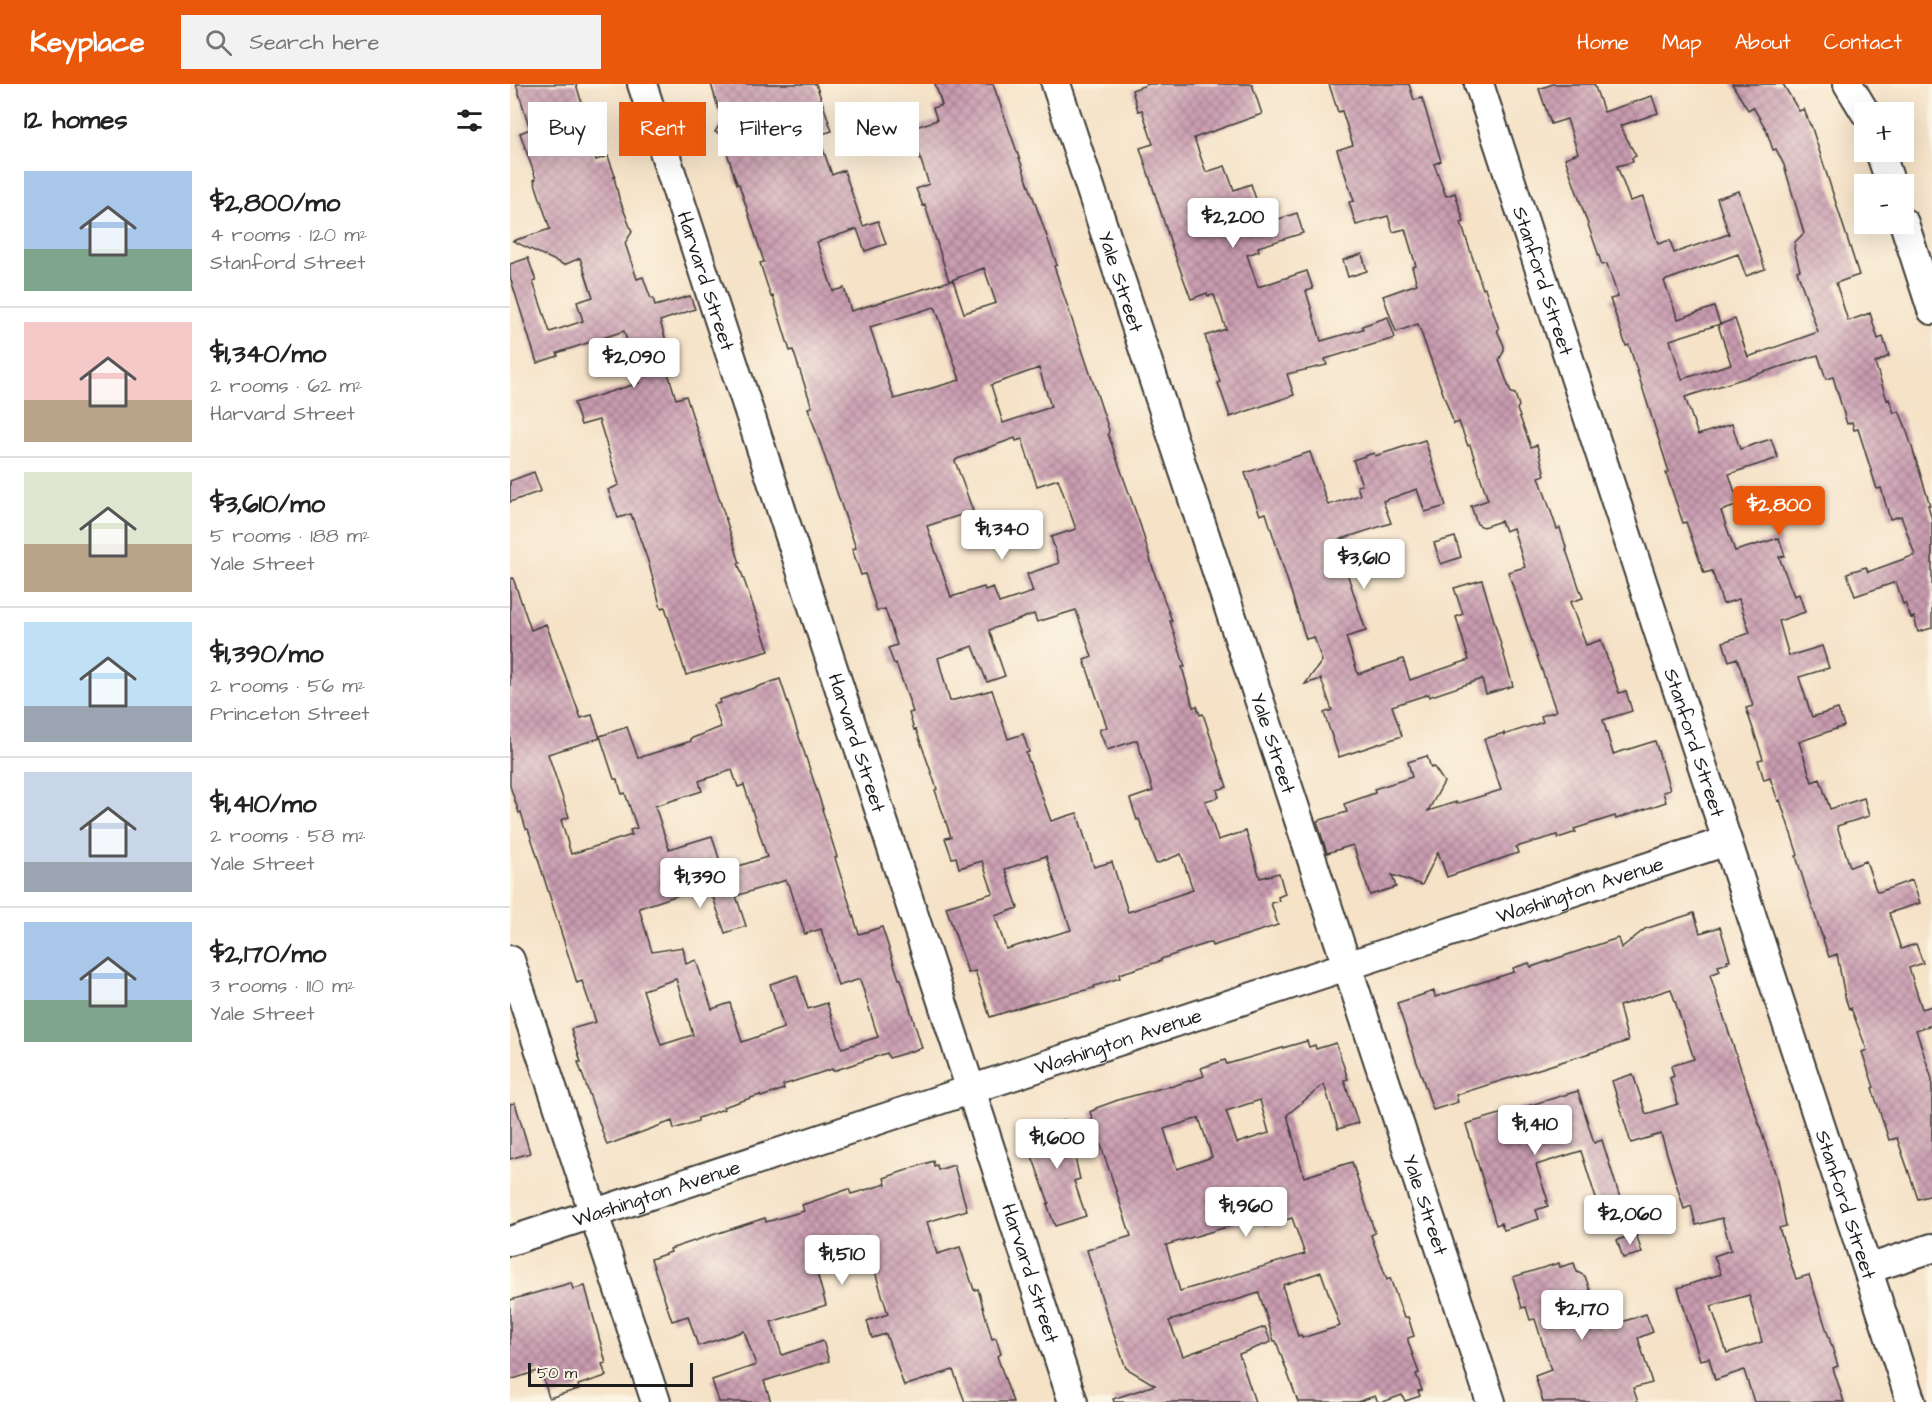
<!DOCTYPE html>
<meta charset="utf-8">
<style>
:root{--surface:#fff;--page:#f2f2f2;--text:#222;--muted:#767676;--line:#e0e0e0;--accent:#ea580c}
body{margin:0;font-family:"Architects Daughter",sans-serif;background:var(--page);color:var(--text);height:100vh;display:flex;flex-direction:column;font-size:22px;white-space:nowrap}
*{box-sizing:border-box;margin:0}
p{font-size:20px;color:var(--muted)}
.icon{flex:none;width:33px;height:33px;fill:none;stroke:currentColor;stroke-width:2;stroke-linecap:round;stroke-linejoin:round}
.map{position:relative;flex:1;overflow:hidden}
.details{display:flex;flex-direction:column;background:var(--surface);width:510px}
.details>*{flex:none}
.banner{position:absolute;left:18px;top:18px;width:570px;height:54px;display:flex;gap:12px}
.controls{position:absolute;left:1344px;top:18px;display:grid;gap:12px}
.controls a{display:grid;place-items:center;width:60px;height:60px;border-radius:0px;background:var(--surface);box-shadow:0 6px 24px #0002;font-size:30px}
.scale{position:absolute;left:18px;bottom:15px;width:165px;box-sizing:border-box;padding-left:6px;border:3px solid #1c1c1c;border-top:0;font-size:16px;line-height:21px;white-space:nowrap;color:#1c1c1c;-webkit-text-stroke:4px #fcf5e5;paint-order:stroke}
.price{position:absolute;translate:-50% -51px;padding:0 14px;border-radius:6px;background:#fff;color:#222;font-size:20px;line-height:39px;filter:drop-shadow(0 2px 3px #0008)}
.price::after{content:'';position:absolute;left:50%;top:36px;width:18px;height:14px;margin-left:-9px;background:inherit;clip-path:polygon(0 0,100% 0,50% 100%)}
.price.selected{background:var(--accent);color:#fff}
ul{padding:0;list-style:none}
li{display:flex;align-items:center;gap:18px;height:150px;padding:0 24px}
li+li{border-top:2px solid var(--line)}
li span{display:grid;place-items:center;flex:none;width:168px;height:120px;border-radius:0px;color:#555}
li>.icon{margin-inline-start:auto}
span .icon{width:72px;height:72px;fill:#fffc;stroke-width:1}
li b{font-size:26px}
h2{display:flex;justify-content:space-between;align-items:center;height:72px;padding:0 24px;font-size:26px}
.pill{padding:0 21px;border-radius:0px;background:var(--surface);box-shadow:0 6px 24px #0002;font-size:21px;line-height:54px}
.pill.selected{background:var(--accent);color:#fff}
header{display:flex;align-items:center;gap:36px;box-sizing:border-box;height:84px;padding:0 30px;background:var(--accent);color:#fff}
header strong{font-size:28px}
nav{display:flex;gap:33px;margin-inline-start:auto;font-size:21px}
.search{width:420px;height:54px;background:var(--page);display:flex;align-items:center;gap:15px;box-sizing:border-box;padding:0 21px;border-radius:0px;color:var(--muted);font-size:22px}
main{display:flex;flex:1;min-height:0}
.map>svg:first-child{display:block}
</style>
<header>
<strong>Keyplace</strong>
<div class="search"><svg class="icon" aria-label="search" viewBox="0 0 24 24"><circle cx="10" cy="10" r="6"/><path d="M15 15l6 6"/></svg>Search here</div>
<nav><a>Home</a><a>Map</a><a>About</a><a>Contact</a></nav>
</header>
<main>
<section class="details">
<h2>12 homes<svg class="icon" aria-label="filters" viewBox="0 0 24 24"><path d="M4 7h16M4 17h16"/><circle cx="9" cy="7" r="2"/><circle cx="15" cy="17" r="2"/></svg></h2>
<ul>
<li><span style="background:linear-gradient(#a9c7e8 65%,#7fa58c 0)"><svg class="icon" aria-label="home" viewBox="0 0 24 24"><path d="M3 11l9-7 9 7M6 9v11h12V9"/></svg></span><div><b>$2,800/mo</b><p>4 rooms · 120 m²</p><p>Stanford Street</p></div></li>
<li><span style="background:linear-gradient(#f6c9c9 65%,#b9a48a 0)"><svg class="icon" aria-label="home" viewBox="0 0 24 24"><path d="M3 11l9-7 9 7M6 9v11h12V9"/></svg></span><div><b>$1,340/mo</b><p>2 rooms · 62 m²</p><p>Harvard Street</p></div></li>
<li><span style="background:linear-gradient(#dfe7d0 60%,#b9a48a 0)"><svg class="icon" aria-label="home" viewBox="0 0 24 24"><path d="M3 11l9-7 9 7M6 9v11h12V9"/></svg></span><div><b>$3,610/mo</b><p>5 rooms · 188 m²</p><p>Yale Street</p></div></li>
<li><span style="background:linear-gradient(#bfe0f5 70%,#9aa5b1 0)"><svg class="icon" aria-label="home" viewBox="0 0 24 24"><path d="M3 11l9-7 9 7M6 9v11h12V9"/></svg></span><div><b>$1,390/mo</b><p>2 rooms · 56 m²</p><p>Princeton Street</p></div></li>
<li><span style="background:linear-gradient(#c9d6e8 75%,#9aa5b1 0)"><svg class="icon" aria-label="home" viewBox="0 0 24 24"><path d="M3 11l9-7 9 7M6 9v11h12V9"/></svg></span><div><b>$1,410/mo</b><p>2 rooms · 58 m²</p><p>Yale Street</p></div></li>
<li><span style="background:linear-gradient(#a9c7e8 65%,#7fa58c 0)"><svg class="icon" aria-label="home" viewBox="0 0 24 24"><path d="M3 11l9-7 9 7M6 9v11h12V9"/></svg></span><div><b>$2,170/mo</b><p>3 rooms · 110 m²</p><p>Yale Street</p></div></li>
</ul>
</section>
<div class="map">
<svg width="1422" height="1318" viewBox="0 0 1422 1318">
<defs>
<pattern id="building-cross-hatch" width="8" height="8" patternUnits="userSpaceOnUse" patternTransform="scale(1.5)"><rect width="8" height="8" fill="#c99bb0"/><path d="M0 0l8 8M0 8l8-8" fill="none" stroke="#a27e8e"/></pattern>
</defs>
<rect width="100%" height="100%" fill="#fcf5e5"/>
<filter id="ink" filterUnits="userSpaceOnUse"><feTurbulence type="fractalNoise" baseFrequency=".0167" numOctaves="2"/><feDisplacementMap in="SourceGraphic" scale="12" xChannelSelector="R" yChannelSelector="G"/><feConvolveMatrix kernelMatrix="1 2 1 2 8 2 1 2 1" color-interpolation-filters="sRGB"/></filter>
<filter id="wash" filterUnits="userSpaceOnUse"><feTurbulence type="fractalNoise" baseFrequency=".008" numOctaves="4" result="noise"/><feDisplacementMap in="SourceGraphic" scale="24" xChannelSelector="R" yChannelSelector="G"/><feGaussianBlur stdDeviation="1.35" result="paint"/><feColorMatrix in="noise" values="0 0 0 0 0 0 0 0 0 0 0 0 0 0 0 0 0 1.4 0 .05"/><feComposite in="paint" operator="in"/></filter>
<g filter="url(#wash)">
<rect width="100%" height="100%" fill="#f5e2c7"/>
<g id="blocks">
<g fill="url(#building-cross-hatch)" fill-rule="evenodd">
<path d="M6,0h60l7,23 -5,1 18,52 12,-4 7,20 -1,1 5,21 13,34 -7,11 12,36 6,-2 8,22 2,-1 2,8 35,-10 5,13 -35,12 13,43 -7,2 10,33 10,-3 54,167h-2l31,88 -83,24 -21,-68 -4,1 -13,-47 -17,-47 -13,4 -10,-28 11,-5 -20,-65 -18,5 -7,-22 65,-20 -15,-52 -67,22 1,3 -21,7 -27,-86v-13l18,-6 8,23 -3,1 17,50 33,-11 -6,-19 16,-5 -13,-39 -16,7 -51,-24 37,-12 -16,-49 2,-1 -16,-46 10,-4z"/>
<path d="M201,0h105l16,47 -14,4 14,40 12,-5 19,56 15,-5 8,23 -21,7 -8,-22 -40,13 16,49 11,-3 7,23 102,-31 11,33 32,-10 -12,-35 -35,13 -24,-76 -2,1 -7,-17 13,-5 -19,-55 27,-9 -4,-12 9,-3 -7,-21h58l64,181 -3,1 55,164 -1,4 33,93 14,48 17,46h-2l15,46h-3l11,40 4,-1 3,9 3,-1 24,73 -10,3 2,7 -14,4 13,39 28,-9 14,47 19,-5 6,21 -7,3 1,4 -8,2 7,22 -66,21 -1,-4 -50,17v2l-42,13 1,4 -26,8v2l-63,16 -41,13 -15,-46 -7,2 -22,-66 47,-14 -11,-32 -23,7 -3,-11 -4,1 -7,-20 6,-1 -16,-47 2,-1 -21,-60 -2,1 -5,-17 4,-1 -17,-49 -2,1 -6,-16 9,-3 -12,-36 -8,2 -12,-37 -4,1 -9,-26 4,-1 -48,-140 4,-1 -19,-57 -3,1 -17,-55 -2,1 -11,-34 4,-1 -25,-78h-2l-16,-50 -6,-2 7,-11zM424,223l2,2 24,71 -66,19 -24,-72zM529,284l12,39 -48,16 -12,-38zM505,354l1,3 6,-2 15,47 21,-7 18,50 -25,8 8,26 -32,11 6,18 -34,11 -6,-16 -8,3 -1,-3 -33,10 -24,-71 46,-15 -18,-50 2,-2zM566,526l16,47 -8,3 23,67 -8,3 8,20 30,-10 16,51 -23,8 7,21 2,-1 17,45 25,-10 12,36 -65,22 -16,-50 -18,5 -17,-54 -26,8 -25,-68 3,-1 -6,-18 -15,5 -16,-49 -42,11 -12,-43 35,-12 14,36 18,-6 -16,-46 45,-16 3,8zM536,772l25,74 -65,19 -11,-33 23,-8 -13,-39z"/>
<path d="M639,0h103l10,30 -68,24 12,34 19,-6 9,24 17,-6 13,40 33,-11 6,20 -45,14 1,4 -12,4 11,32 49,-16 6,18 -7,2 15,50 42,-12 -1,-3 26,-9 7,21 -70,21 2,6 -40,9 7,21 -64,22 -12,-34 2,-1 -15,-46 21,-7 -12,-34 -6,1 -1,-3 -16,6 -18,-49 -33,-102 13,-4 -11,-34 -4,1 -6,-21z"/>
<path d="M819,0h80l5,16 8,-2 19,63 -7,3 12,32 9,-3 9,29 -3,1 22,66 2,-1 14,41 -2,1 7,16v5l-5,9 12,33 4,1 4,12 -2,3 14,38 6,-2 8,30 -6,2 18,52 3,-1 7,22h-1l14,40 3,8 -13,4 16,43 15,-5 18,53 7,-2 6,20 -29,9 10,34 42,-13 15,49 -7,2 3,10 -50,17 -1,-3 -41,13 2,3 -18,6 -1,-3 -41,12 2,6 -71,24 -9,-25 -16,33 -30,-10 4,12 -26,8 -17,-50 -26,8 -10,-32 30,-9 -3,-8 31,-11 -1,-4 38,-12 -4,-15 19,-6 4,12 3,-1 10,15 -16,29 28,-9v2l45,-14 -17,-51 20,-6v2l39,-13 -2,-6 15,-5 -48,-139 17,-5 -12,-39 -8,3 -4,-10 -18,6 -6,-3 -6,-18 17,-6 -18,-55 -2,1 -9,-24 -5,2 -36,-100 -22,8 -13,-36 34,-12 -5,-17 4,-1 -11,-37 -12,3 -5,-16 -32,9 -7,-23 5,-1 -17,-51 16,-5 -11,-34 -4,1z"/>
<path d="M1043,0h41l10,28 48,-16 6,17 -38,13 16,30 -4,2 1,4 -16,4 13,35 13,-4 15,47 12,-4 4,13 55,-19 -12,-36 22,-7 26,78 -19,7 -8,-22 -74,27 14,38 36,-12 6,17 -50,16 12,39 49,-15 -13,-39 17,-6 13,38 70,-25 -21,-61 3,-1 -6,-21 1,-7 9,-9 -20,-68 -8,-16 -3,1 -7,-21 -13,-22 -5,3 -16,-26h51l16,27 5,-2 6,16h1l48,150 -23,8 12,38 22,-8 8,26 5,-2 6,19 -14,7 12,37 2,-1 5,14 5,-2 6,14 25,80h-2l4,15v108l-14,4 -4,-15 -3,1 -6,-15 -2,1 -7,-22 -41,14 -8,-23 19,-6 2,5 47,-17 -14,-39 -11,3 -9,-31 -4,1 -19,-60 -4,1 -2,-8 -5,2 -14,-47 -7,2 -8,-24 -133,42 13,38 34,-11 8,25 31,-10 7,19 -49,16 10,31 -18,6 14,40 44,-13 6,18 -6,1 15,39 5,-2 6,18 -26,9 10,35 33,-10 7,22 -30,9 13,40 26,-8 6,17 -45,16 13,40 8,-3 10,30 34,-11 5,18 -32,10 13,41 16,-6 10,29 3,2 33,-12 8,23 -31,10 12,36 15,-5 7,19 -14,5 13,41 10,-3v19l-16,5 16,49v116l-14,4 -21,-61 -8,2 -17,-52 2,-1 -12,-35 5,-2 -16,-42 -2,1 -4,-12 -8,-43 -8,3 -24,-72 -9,-29 2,-1 -18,-55 -2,1 -8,-23 -6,2 -6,-20 5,-1 -17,-51 7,-2 -16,-48 -8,3 -6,-19 27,-9 -11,-34 -16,5 -11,-33 -8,2 -18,-51 -3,1 -17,-50 3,-1 -40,-127 -3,1 -16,-47 8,-2 -11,-33 -5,1 -37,-107 13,-5 -11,-34 -16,5 -12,-35z"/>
<path d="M387,26l7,23 -22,7 -8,-23z"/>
<path d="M852,170l5,17 -19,6 -5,-17z"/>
<path d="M915,356l21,66 -21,6 -8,-23 -34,12 8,22 -59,19 9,29 5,-1 20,61 -20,6 12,37 45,-15 7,21 59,-20 -13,-43 7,-3 -9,-26 28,-8 31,106 -27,8 -4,-15 -53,18v-3l-37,12 10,30 -63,21 -15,-44 8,-3 -11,-31 -16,5 17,-23 -8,-24 -8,2 -40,-126 -6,2 -15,-42 65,-21 18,53 32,-10 -3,-9 5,-1 -9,-25 21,-7 1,3z"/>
<path d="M24,388l7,19 -31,11v-21z"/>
<path d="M945,453l6,20 -20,7 -7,-21z"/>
<path d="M3,494l18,52 15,-6 35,94 11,-3 8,23 -52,16 21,63 -8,3 10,34 61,-19 -2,-5 7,-2 -12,-35 -3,1 -5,-15h-3l-14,-43 27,-9 11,31 53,-17 -1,-2 31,-12 -8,-22 7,-2 -1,-3 61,-21 43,130h-1l15,48 -2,1 24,76 23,-7 17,52h2l21,69 -33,10 -2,-5 -54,18 -1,-2 -49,16 1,4 -23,8 -1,-2 -37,12 1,2 -26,9v3l-24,8 -2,-8 -65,24 -29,-83h3l-10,-33 25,-7 -14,-41 -5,2 -43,-137 -6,-17h-2l-5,-17 -2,1 -9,-27v-207zM222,686l6,17 6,-2 23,72 -44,14 -11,-35 -43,13 -14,-43 47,-15 -3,-10zM276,796l1,4h2l16,50 16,-5 17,57 22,-7 18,58 -36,11 -15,-45 -19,6 -11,-34 -27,9 14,44 -42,14 -12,-39 -18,6 -16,-49 -10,4 -3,-17 -31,5 -13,-44 70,-23 16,48 21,-7 -10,-30zM166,895l17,56 -32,10 -18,-55z"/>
<path d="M1184,829l6,20 20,-6 10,33h-3l1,3 -10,3 2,5 -10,4 66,201 10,50 -7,2 17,51 13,-4 29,91 -5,2 11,34h-90l-10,-32 -29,10 -6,-22 -9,2 -22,-72 43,-14 -7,-18 17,-6 -9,-32 -26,7 -5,-19 -7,3 -23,-75 -30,9 -19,-62 21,-7 13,40 32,-10 -8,-26 4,-2 -3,-10 23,-7 -23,-70 -52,17 9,35 -172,54 2,7 -25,8 -36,-107 37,-12 1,6 79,-25 -1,-4 16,-5 2,4 87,-29 3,10 24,-19zM1239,1211l13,47 -35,11 -16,-47z"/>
<path d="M797,957l2,6 6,-2 1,4 20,-6 12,36 -4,1 14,43 -20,6 -14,-45 -37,31 17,62 48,-15 23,71 -4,2 16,45 3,-2 14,40 4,-1 6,19 -6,2v3l11,32 -3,1 6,16 -4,1 2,5 -15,5 -3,-6 -19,7h-5l-3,-6 -18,6h-59l-22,-61h-2l-15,-48 -90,28 14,35 82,-29 6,15 -32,12 16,48h-141l-1,-3 42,-14 -29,-17 -18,-50 -21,-68 44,-14 -41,-124 6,-3v-1l25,-9 48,-13 1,1 34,-11 -3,-8 24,-8 2,4zM750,1016l9,33 -32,10 -11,-32zM689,1034l13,39 -35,12 -13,-40zM747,1134l2,7 5,-1 1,2 27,-8 13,36 -125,37 -14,-46zM811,1188l19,54 -38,12 -1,-3 -3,1 -15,-48h1l-1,-3z"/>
<path d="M1068,1007l16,52 8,-3 18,58 -22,7 -17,-54 -45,14 12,36h-2l2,5 -12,4 3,9 -35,11 -3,-7 -5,2 -30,-101z"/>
<path d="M5,1019l15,50 -20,6v-55z"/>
<path d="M556,1036l14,59 -6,2 12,35 -31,10 -8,-22 2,-1 -26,-72 32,-10v2z"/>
<path d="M423,1077l1,5 3,-1 1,5 16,-5 13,45 -40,12 10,32 23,-7 14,43 4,-1 14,50 4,-1 5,16 -4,2 16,46h-48l-12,-32 -49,16 -18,-52 -14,4 -5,-17 21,-7 -20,-65 -53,17 11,39 -55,17 11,33 41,-14 6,20 -65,20 7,21h-52l-7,-22 44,-15 -12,-34 -46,15 -10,-30 -16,5 -21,-62 20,-7 -1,-3 33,-11 62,-20 1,4 38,-11 -2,-6 47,-16 2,5 35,-10 -2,-6z"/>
<path d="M1126,1150l6,19 -19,5 -6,-18z"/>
<path d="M1049,1179l1,4 14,-4 3,9 8,4 6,17h-2l12,36 45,-15 7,18 -15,6 14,45 -19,5 5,14h-95l-8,-26 16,-6 -16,-51 -5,1 -4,-13 -4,1 -9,-31z"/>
<path d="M61,1199l2,6 12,-3 21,77 -4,1 4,12 -28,9 1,4 -30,9 -8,-28 -31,10v-80z"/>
</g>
</g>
</g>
<g filter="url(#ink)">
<use href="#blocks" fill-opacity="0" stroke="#3d3a36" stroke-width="1.5"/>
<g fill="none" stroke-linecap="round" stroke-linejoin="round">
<defs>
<g id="minor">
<path id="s1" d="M132,0l431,1318"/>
<path id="s2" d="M546,0l435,1318"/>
<path id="s3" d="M969,0l432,1318"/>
<path d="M1338,0l17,28"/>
<path d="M1370,68l11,32"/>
<path d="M1394,139l28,87"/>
<path d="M0,876l146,442"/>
<path id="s4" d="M0,1157l1217,-400"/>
<path d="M1358,1185l64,-21"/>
</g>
</defs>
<use href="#minor" stroke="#3d3a36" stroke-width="32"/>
<use href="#minor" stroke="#fff" stroke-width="28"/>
</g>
</g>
<g text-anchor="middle" stroke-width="5" stroke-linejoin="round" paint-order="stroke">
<g font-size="20" fill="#1c1c1c" stroke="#fcf5e5">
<text dy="7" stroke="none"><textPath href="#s1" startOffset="207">Harvard Street</textPath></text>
<text dy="7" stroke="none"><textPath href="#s2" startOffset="208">Yale Street</textPath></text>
<text dy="7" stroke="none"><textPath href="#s3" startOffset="207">Stanford Street</textPath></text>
<text dy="7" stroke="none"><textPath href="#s1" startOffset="693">Harvard Street</textPath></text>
<text dy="7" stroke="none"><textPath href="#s2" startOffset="694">Yale Street</textPath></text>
<text dy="7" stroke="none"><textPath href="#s3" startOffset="693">Stanford Street</textPath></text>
<text dy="7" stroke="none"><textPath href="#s4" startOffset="1126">Washington Avenue</textPath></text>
<text dy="7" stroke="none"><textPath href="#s4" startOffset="640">Washington Avenue</textPath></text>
<text dy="7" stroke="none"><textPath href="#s4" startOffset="154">Washington Avenue</textPath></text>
<text dy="7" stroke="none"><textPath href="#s2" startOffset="1180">Yale Street</textPath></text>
<text dy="7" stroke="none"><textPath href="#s3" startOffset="1179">Stanford Street</textPath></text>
<text dy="7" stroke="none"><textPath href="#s1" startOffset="1251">Harvard Street</textPath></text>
</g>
</g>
</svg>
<div class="controls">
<a>+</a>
<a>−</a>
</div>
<div class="scale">50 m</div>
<b class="price" style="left:723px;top:165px">$2,200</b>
<b class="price" style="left:124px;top:305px">$2,090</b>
<b class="price selected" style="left:1269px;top:453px">$2,800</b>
<b class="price" style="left:492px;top:477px">$1,340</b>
<b class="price" style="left:854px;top:506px">$3,610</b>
<b class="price" style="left:190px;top:825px">$1,390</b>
<b class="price" style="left:1025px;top:1072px">$1,410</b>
<b class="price" style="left:547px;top:1086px">$1,600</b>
<b class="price" style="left:736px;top:1154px">$1,960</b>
<b class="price" style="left:1120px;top:1162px">$2,060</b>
<b class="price" style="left:332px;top:1202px">$1,510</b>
<b class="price" style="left:1072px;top:1257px">$2,170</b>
<div class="banner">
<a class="pill">Buy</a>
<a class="pill selected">Rent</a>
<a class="pill">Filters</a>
<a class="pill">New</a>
</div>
</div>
</main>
